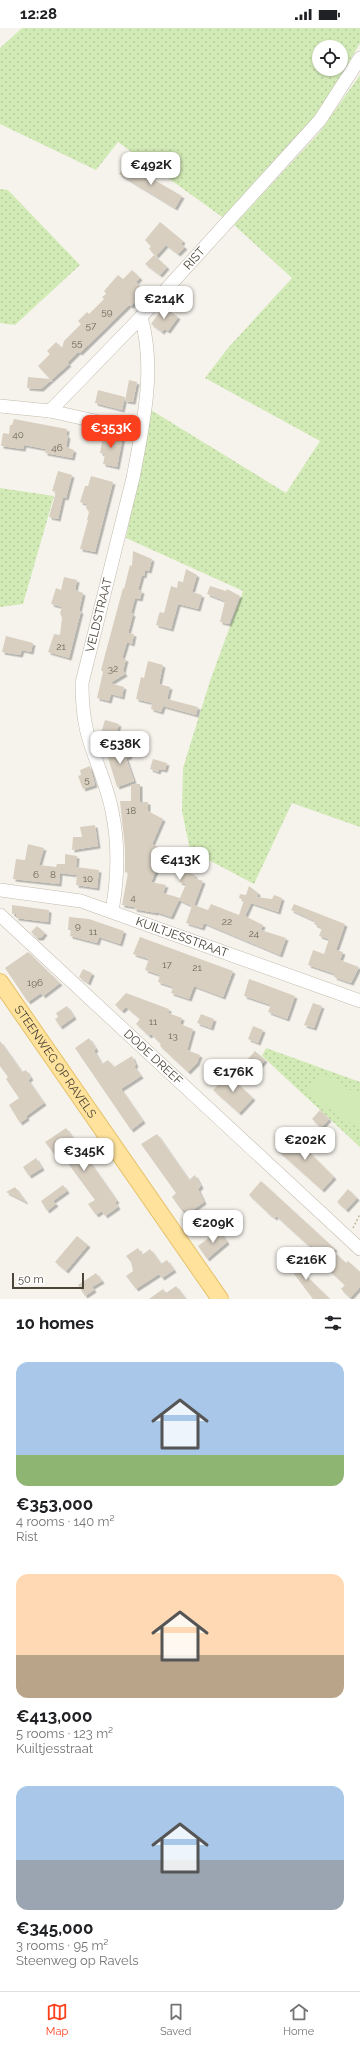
<!DOCTYPE html>
<meta charset="utf-8">
<style>
:root{--surface:#fff;--page:#f2f2f2;--text:#202124;--muted:#757577;--line:#e0e0e0;--accent:#fc3f1d}
body{margin:0;font-family:Raleway,sans-serif;background:var(--page);color:var(--text);height:100vh;display:flex;flex-direction:column;font-size:15px;white-space:nowrap}
*{box-sizing:border-box;margin:0}
p{font-size:13px;color:var(--muted)}
.icon{flex:none;width:22px;height:22px;fill:none;stroke:currentColor;stroke-width:2;stroke-linecap:round;stroke-linejoin:round}
.map{position:relative;height:1271px;overflow:hidden}
.details{display:flex;flex-direction:column;background:var(--surface);flex:1}
.details>*{flex:none}
.tools{position:absolute;left:312px;top:12px;display:grid;gap:8px}
.tools a{display:grid;place-items:center;width:36px;height:36px;border-radius:50%;background:var(--surface);box-shadow:0 1px 3px #0004;font-size:20px}
.scale{position:absolute;left:12px;bottom:10px;width:72px;box-sizing:border-box;padding-left:4px;border:2px solid #4b4439;border-top:0;font-size:11px;line-height:14px;white-space:nowrap;color:#4b4439;-webkit-text-stroke:3px #fff;paint-order:stroke}
.price{position:absolute;translate:-50% -34px;padding:0 9px;border-radius:8px;background:#fff;color:#222;font-size:13px;line-height:26px;filter:drop-shadow(0 1px 2px #0008)}
.price::after{content:'';position:absolute;left:50%;top:24px;width:12px;height:9px;margin-left:-6px;background:inherit;clip-path:polygon(0 0,100% 0,50% 100%)}
.price.active{background:var(--accent);color:#fff}
ul{padding:0;list-style:none}
li{display:grid;align-content:center;gap:8px;height:212px;padding:0 16px}
li span{display:grid;place-items:center;height:124px;border-radius:12px;color:#555}
li>.icon{margin-inline-start:auto}
span .icon{width:72px;height:72px;fill:#fffc;stroke-width:1}
li b{font-size:17px}
h2{display:flex;justify-content:space-between;align-items:center;height:48px;padding:0 16px;font-size:17px}
.status{display:flex;justify-content:space-between;align-items:center;height:28px;padding:0 20px;background:var(--surface);direction:ltr}
.status svg{height:11px;fill:currentColor}
.tab-bar{display:flex;justify-content:space-around;align-items:center;height:56px;border-top:1px solid var(--line);background:var(--surface);font-size:11px;color:var(--muted)}
.tab-bar a{display:grid;justify-items:center;gap:2px}
.tab-bar .active{color:var(--accent)}
.map>svg:first-child{display:block}
</style>
<div class="status"><b>12:28</b><svg viewBox="0 0 49 12"><path d="M0 12V9h3v3zM5 12V6h3v6zM10 12V3h3v9zM15 12V0h3v12zM26 1h20v11H26zM47 4h2v5h-2z"/></svg></div>
<div class="map">
<svg width="360" height="1271" viewBox="0 0 360 1271">
<defs>
<pattern id="grass-dots" width="8" height="8" patternUnits="userSpaceOnUse"><rect width="8" height="8" fill="#d2eab5"/><path d="M2 2h.1M6 6h.1" fill="none" stroke="#b6ca9c" stroke-width="1.8" stroke-linecap="round"/></pattern>
<filter id="shadow"><feDropShadow dx="2.5" dy="2.5" stdDeviation="0" flood-color="#0004"/></filter>
</defs>
<rect width="100%" height="100%" fill="#f6f3ec"/>
<g fill="url(#grass-dots)" fill-rule="evenodd">
<path d="M22,0h338v15l-36,62 -99,114 -107,-77 -22,28 -96,-46v-76zM319,19h22v22h-22z"/>
<path d="M360,47v752l-68,-24 -38,81 -64,-34 -8,-39 1,-43 27,-87 33,-90 -117,-53 25,-128 135,83 34,-52 -115,-63 23,-30 64,-70 -58,-53 85,-92z"/>
<path d="M0,161l8,1 72,75 -65,60 -15,-2z"/>
<path d="M0,460l54,8 -31,108 -23,3z"/>
<path d="M266,1020l94,34v65l-98,-91z"/>
</g>
<path fill="#d2eab5" d="M321,1044l39,24v33l-54,-35z"/>
<g fill="#d8cfc1" fill-rule="evenodd" filter="url(#shadow)">
<path d="M125,135l57,33 -7,12 -56,-34z"/>
<path d="M160,194l23,19 -2,3 4,3 -7,7 -12,-9 -10,11 -7,-7 2,-3 -6,-6z"/>
<path d="M154,227l13,12 -7,8 -15,-11z"/>
<path d="M132,242l8,8 -4,4 9,10 -14,14 -2,-1 -49,48 -2,-1 -11,11 2,1 -28,25 -14,-1 1,-11 22,2 -12,-13 12,-12 -3,-3 9,-9 6,6 2,-7 17,-17 -3,-3 9,-9 2,2 15,-15 -2,-2 4,-3 -2,-3 14,-16 5,4z"/>
<path d="M167,281l11,8 -10,14 -4,-2 -2,3 -11,-8 10,-14 4,2z"/>
<path d="M129,352l8,2 -4,20 -8,-1z"/>
<path d="M98,362l27,7 -3,13 -27,-7z"/>
<path d="M14,391l53,10 -1,6 2,1 -2,11 8,3 -2,8 -27,-5 1,-4 -22,-4 -1,4 -22,-3 2,-13 6,1 1,-9h2z"/>
<path d="M104,404l19,4 -6,31 -14,-3 2,-10 -5,-1z"/>
<path d="M58,443l14,4 -6,23 -3,-1 -5,22 -9,-2 7,-25 -4,-1z"/>
<path d="M91,448l22,6 -18,70 -15,-3 8,-29h-1l2,-8 -3,-4 1,-4 -7,-2 5,-16h3z"/>
<path d="M133,523l19,8 -3,12 -4,-1 -1,6 -2,-1 -4,15 4,1 -2,8 -5,-1 -4,15 2,1 -5,19 6,1 -2,10 -5,-2 -5,16 4,1 -3,12 2,3 -15,9 14,4 -2,10 -11,-3 -2,7 -12,-3 6,-26 -2,-2 4,-15 18,-67 1,1 6,-24 2,1z"/>
<path d="M186,541l11,6 -5,17 10,3 -4,14 -20,-5 -7,25 -15,-4 3,-11 1,-2 4,1 7,-27 6,2 1,-7 5,1z"/>
<path d="M64,549l13,3 -2,10 8,3 -4,18h2l-12,47 -21,-6 6,-18 6,1 2,-17 -2,-5 2,-6 -11,-3 5,-16 5,2z"/>
<path d="M210,558l16,5 1,-2 13,7 -11,28 -9,-2 5,-21 -18,-7z"/>
<path d="M6,608l27,7 -2,9 -9,-2 -2,5 -18,-3z"/>
<path d="M148,633l15,4 -4,19 11,3 -3,12 31,8 -2,8 -33,-9 -2,6 -10,-3 1,-6 -16,-4 5,-22 3,1z"/>
<path d="M105,692l14,4 -4,14 -14,-5z"/>
<path d="M117,717l14,4 -2,8 -3,1 8,23 -17,6 -11,-36z"/>
<path d="M153,731l14,4 -2,7 -6,-1 -1,3 -8,-3z"/>
<path d="M90,738l5,19 -12,4 -5,-13 3,-1 -1,-5z"/>
<path d="M131,756h9v18h8v9l15,8 -11,25 25,12 -2,5 14,5 -2,6 8,3 -1,3 9,3 -9,24 14,5 3,-6 28,11 5,-15 -5,-2 1,-4 6,1 3,-9 9,7 -1,4 15,2 2,-4 8,3 -4,14 -27,-9 -6,13 18,9 -2,5 25,8 -6,17 -76,-32 -2,5 -16,-5 6,-17 -13,-6 -8,17 -15,-5v1l-22,-4 1,-2 -13,-2 6,-32 -3,-1v-24l-5,-47h11zM161,831l21,13 -3,10 7,2 -6,14 -17,-5 3,-8 -15,-3z"/>
<path d="M95,797l3,21 -26,4 1,-13h9l-2,-10z"/>
<path d="M28,816l16,4 -5,17 17,2 1,-3h8v-10l12,2 -1,11 23,3 -2,18 -21,-3 1,-10 -17,-2 -1,11 -46,-5 3,-20 9,1z"/>
<path d="M294,876l51,20 -9,26 7,2 -3,8 19,7 -8,16 -17,-6 1,-3 -27,-9 5,-15 11,4 5,-15 -10,-3 3,-8 -8,-4 1,-3 -24,-11z"/>
<path d="M12,877l37,5 -1,12 -32,-4v-4h-4z"/>
<path d="M69,889l20,2 35,12 -4,13 -21,-7 -2,6 -27,-7 1,-6h-3z"/>
<path d="M37,898l8,7 -4,5h-4l-6,-6z"/>
<path d="M140,909l93,34 -10,26 -29,-11 -5,13 -18,-6 2,-6 -15,-5 2,-7 -15,-5 4,-11 -16,-5z"/>
<path d="M28,924l32,31 -17,13 -2,-3 -13,9 -23,-34z"/>
<path d="M83,941l9,4 -4,10 -9,-6z"/>
<path d="M249,951l46,17 -8,23 -19,-7 3,-7 -27,-9z"/>
<path d="M126,965l43,16 -1,4 14,5 -2,6 13,5 -6,21 13,5 -3,8 -9,9 -28,-26 1,-2 -10,-10 -2,2 -13,-12 4,-5 -14,-12 -4,4 -7,-6z"/>
<path d="M313,975l9,3 -8,22 -10,-3z"/>
<path d="M67,978l7,11 -14,10 -5,-8 3,-2 -2,-4z"/>
<path d="M201,986l13,5 -3,9 -14,-5z"/>
<path d="M253,998l10,4 -5,13 -10,-4z"/>
<path d="M89,1010l7,11 -2,2 8,13 6,-4 6,7 18,-11 4,9 -2,1 7,10 -20,13 22,32 -12,9 -56,-82z"/>
<path d="M0,1013l22,31 4,-2 5,8 -3,2 16,23 -18,13 1,2 -7,5 -11,-18 10,-7 -13,-19 2,-2 -8,-11z"/>
<path d="M255,1023l10,9 -7,8 -10,-9z"/>
<path d="M230,1045l9,8 -2,2 16,15 -14,15 -26,-23z"/>
<path d="M320,1082l9,9 -8,9 -9,-9z"/>
<path d="M66,1100l51,73 -2,1 3,5 -13,9 -3,-5 -6,4 -8,-11 7,-4 -36,-49 -5,3 -9,-12z"/>
<path d="M293,1103l11,9 -3,4 33,33 -12,13 -46,-41z"/>
<path d="M157,1106l32,46 6,-5 6,11 -3,3 6,13 -17,12 -3,-5 -2,2 -10,-14 4,-4 -35,-49z"/>
<path d="M36,1130l6,10 -13,8 -6,-9z"/>
<path d="M261,1153l74,68 -2,2 13,12 2,-2 12,11v15l-10,11 -9,-9 4,-4 -24,-22 -13,2 9,-11 -5,-5v-4l-2,2 -34,-31 -1,2 -6,-4 -20,-19z"/>
<path d="M63,1157l4,6 -14,10 3,3 -9,7 -6,-10z"/>
<path d="M15,1159l11,15 -20,-10z"/>
<path d="M348,1161l9,9 -11,12 -9,-8z"/>
<path d="M226,1185l6,6 -1,9 -6,4 -6,-11z"/>
<path d="M219,1202l8,12 -20,17 -9,-13z"/>
<path d="M77,1208l11,9 -22,26 -11,-9z"/>
<path d="M138,1220l4,7 8,-6 11,15 6,-4 7,10 -12,8 -3,-4 -23,15 -10,-13 7,-5 -2,-9 -5,-6z"/>
<path d="M290,1228l8,6 -3,3 35,34h-17l-28,-37z"/>
<path d="M96,1245l6,8 -10,6 2,3 -9,6 -7,-11z"/>
<path d="M176,1258l10,13h-37l14,-10 3,4z"/>
</g>
<g fill="none" stroke-linecap="round" stroke-linejoin="round">
<defs>
<g id="minor">
<path d="M0,378l50,5 90,20"/>
<path id="s1" d="M50,383l91,-94 179,-197 40,-62"/>
<path id="s2" d="M0,862l81,11 279,100"/>
<path id="s3" d="M112,883c6,-33 7,-67 0,-100 -5,-27 -18,-52 -25,-79 -4,-16 -5,-32 -5,-49l51,-205c10,-53 23,-109 8,-161"/>
<path id="s4" d="M0,887l360,334"/>
</g>
<g id="major">
<path id="s5" d="M0,954l220,317"/>
</g>
</defs>
<use href="#minor" stroke="#c2bbae" stroke-width="14"/>
<use href="#major" stroke="#e6c16a" stroke-width="18"/>
<path stroke="#c4b79f" stroke-width="1.5" stroke-dasharray="2 2" stroke-linecap="butt" d="M353,1200l7,-14"/>
<use href="#minor" stroke="#fff" stroke-width="13"/>
<use href="#major" stroke="#ffe39c" stroke-width="16"/>
</g>
<g text-anchor="middle" stroke-width="3.5" stroke-linejoin="round" paint-order="stroke">
<g font-size="10" fill="#6e675b">
<text x="107" y="287">59</text>
<text x="91" y="301">57</text>
<text x="77" y="318">55</text>
<text x="18" y="410">40</text>
<text x="57" y="423">46</text>
<text x="61" y="622">21</text>
<text x="113" y="644">32</text>
<text x="87" y="755">5</text>
<text x="131" y="786">18</text>
<text x="36" y="850">6</text>
<text x="53" y="850">8</text>
<text x="88" y="854">10</text>
<text x="133" y="873">4</text>
<text x="227" y="897">22</text>
<text x="78" y="901">9</text>
<text x="93" y="907">11</text>
<text x="254" y="909">24</text>
<text x="167" y="940">17</text>
<text x="197" y="943">21</text>
<text x="35" y="958">196</text>
<text x="153" y="997">11</text>
<text x="173" y="1011">13</text>
</g>
<g font-size="12" fill="#4b4439" stroke="#fff">
<text dy="4" stroke="none"><textPath href="#s1" startOffset="210">RIST</textPath></text>
<text dy="4" stroke="none"><textPath href="#s3" startOffset="303">VELDSTRAAT</textPath></text>
<text dy="4" stroke="none"><textPath href="#s2" startOffset="189">KUILTJESSTRAAT</textPath></text>
<text dy="4" stroke="none"><textPath href="#s4" startOffset="209">DODE DREEF</textPath></text>
<text dy="4" stroke="none"><textPath href="#s5" startOffset="97">STEENWEG OP RAVELS</textPath></text>
</g>
</g>
</svg>
<div class="tools">
<a><svg class="icon" aria-label="locate" viewBox="0 0 24 24"><circle cx="12" cy="12" r="6"/><path d="M12 2v4M12 18v4M2 12h4M18 12h4"/></svg></a>
</div>
<div class="scale">50 m</div>
<b class="price" style="left:151px;top:158px">€492K</b>
<b class="price" style="left:164px;top:292px">€214K</b>
<b class="price active" style="left:111px;top:421px">€353K</b>
<b class="price" style="left:120px;top:737px">€538K</b>
<b class="price" style="left:180px;top:853px">€413K</b>
<b class="price" style="left:233px;top:1065px">€176K</b>
<b class="price" style="left:305px;top:1133px">€202K</b>
<b class="price" style="left:84px;top:1144px">€345K</b>
<b class="price" style="left:213px;top:1216px">€209K</b>
<b class="price" style="left:306px;top:1253px">€216K</b>
</div>
<section class="details">
<h2>10 homes<svg class="icon" aria-label="filters" viewBox="0 0 24 24"><path d="M4 7h16M4 17h16"/><circle cx="9" cy="7" r="2"/><circle cx="15" cy="17" r="2"/></svg></h2>
<ul>
<li><span style="background:linear-gradient(#a9c7e8 75%,#8fb573 0)"><svg class="icon" aria-label="home" viewBox="0 0 24 24"><path d="M3 11l9-7 9 7M6 9v11h12V9"/></svg></span><div><b>€353,000</b><p>4 rooms · 140 m²</p><p>Rist</p></div></li>
<li><span style="background:linear-gradient(#ffd9b3 65%,#b9a48a 0)"><svg class="icon" aria-label="home" viewBox="0 0 24 24"><path d="M3 11l9-7 9 7M6 9v11h12V9"/></svg></span><div><b>€413,000</b><p>5 rooms · 123 m²</p><p>Kuiltjesstraat</p></div></li>
<li><span style="background:linear-gradient(#a9c7e8 60%,#9aa5b1 0)"><svg class="icon" aria-label="home" viewBox="0 0 24 24"><path d="M3 11l9-7 9 7M6 9v11h12V9"/></svg></span><div><b>€345,000</b><p>3 rooms · 95 m²</p><p>Steenweg op Ravels</p></div></li>
</ul>
</section>
<nav class="tab-bar">
<a class="active"><svg class="icon" aria-label="map" viewBox="0 0 24 24"><path d="M3 6l6-2 6 2 6-2v14l-6 2-6-2-6 2zM9 4v14M15 6v14"/></svg>Map</a>
<a><svg class="icon" aria-label="saved" viewBox="0 0 24 24"><path d="M7 4h10v16l-5-4-5 4z"/></svg>Saved</a>
<a><svg class="icon" aria-label="home" viewBox="0 0 24 24"><path d="M3 11l9-7 9 7M6 9v11h12V9"/></svg>Home</a>
</nav>
